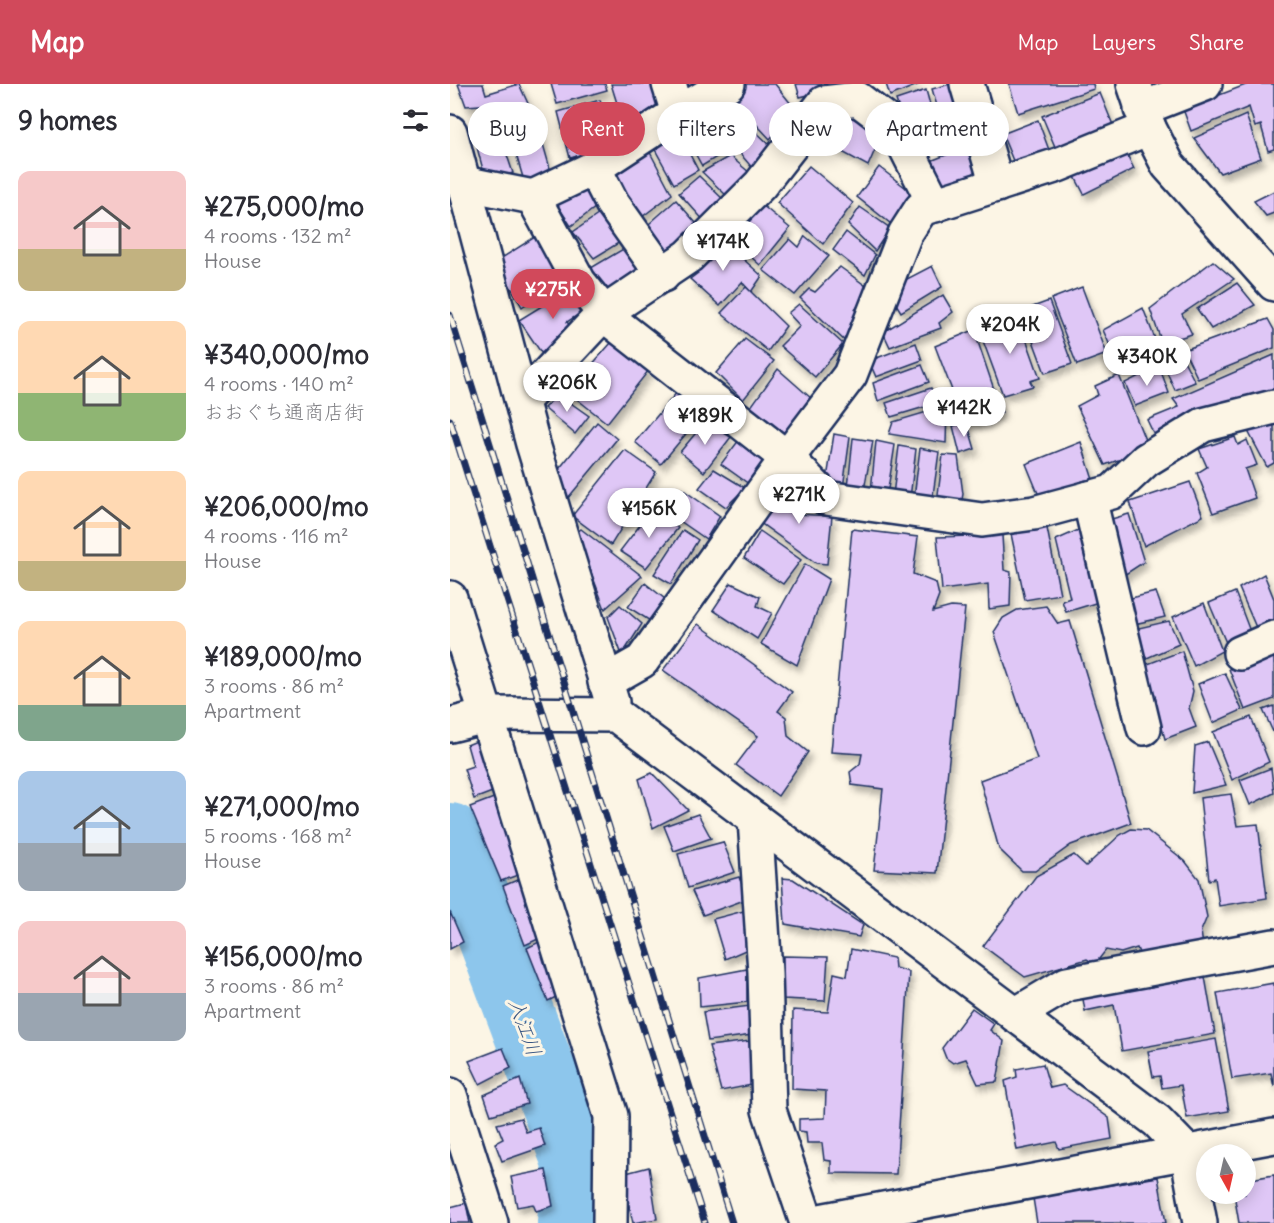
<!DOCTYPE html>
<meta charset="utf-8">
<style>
:root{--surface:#fff;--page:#f2f2f3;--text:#2b2b33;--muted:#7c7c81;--accent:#d1495b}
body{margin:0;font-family:Delius,"Klee One",sans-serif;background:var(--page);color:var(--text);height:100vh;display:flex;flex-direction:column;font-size:22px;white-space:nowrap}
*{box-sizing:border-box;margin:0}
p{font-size:20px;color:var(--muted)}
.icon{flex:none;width:33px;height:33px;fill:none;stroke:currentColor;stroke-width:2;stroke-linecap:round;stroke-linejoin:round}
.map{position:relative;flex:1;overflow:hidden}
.panel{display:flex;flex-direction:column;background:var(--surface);width:450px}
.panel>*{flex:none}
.hud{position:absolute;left:18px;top:18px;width:570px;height:54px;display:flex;gap:12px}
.needle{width:39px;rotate:172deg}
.tools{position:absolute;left:746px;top:1060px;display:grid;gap:12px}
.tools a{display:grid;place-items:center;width:60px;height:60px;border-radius:50%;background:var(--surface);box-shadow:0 3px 15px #0003;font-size:30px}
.price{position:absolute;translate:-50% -51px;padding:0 14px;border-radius:21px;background:#fff;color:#222;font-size:20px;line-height:39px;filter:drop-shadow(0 2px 3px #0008)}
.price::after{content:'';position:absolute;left:50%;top:36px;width:18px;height:14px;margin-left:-9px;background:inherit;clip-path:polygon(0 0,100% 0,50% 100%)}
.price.on{background:var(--accent);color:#fff}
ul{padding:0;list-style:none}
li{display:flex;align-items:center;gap:18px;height:150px;padding:0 18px}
li span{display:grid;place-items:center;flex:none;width:168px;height:120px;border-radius:12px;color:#555}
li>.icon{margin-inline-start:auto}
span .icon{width:72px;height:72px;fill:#fffc;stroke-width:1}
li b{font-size:26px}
h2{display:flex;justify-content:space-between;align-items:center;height:72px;padding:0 18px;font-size:26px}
.tag{padding:0 21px;border-radius:27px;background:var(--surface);box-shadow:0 3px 15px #0003;font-size:21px;line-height:54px}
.tag.on{background:var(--accent);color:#fff}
header{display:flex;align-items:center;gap:36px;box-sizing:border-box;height:84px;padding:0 30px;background:var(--accent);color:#fff}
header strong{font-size:28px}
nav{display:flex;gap:33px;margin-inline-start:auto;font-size:21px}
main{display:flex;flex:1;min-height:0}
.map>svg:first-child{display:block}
</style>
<header>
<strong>Map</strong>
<nav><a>Map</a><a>Layers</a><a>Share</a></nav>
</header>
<main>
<section class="panel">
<h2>9 homes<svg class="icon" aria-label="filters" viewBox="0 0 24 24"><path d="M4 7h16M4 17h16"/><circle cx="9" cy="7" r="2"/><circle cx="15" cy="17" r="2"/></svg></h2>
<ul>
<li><span style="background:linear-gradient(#f6c9c9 65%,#c2b280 0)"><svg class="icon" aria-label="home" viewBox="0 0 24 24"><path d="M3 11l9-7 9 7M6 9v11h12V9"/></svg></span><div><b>¥275,000/mo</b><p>4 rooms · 132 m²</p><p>House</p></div></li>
<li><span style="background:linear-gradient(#ffd9b3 60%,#8fb573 0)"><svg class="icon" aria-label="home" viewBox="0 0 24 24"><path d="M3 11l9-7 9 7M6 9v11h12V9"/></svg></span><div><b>¥340,000/mo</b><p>4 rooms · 140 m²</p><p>おおぐち通商店街</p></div></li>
<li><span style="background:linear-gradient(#ffd9b3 75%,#c2b280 0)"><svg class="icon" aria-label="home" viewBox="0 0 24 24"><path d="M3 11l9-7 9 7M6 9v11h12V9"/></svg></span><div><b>¥206,000/mo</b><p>4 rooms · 116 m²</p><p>House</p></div></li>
<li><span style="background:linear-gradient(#ffd9b3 70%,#7fa58c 0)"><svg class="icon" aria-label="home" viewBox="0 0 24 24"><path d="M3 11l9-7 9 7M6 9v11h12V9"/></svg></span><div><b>¥189,000/mo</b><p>3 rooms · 86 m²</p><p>Apartment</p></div></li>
<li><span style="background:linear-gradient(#a9c7e8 60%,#9aa5b1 0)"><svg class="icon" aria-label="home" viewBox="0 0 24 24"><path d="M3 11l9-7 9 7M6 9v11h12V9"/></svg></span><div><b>¥271,000/mo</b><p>5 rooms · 168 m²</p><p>House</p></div></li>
<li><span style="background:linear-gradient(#f6c9c9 60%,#9aa5b1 0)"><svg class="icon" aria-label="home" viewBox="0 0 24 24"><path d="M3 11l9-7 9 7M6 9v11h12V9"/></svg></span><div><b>¥156,000/mo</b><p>3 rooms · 86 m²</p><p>Apartment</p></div></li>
</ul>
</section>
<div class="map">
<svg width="824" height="1139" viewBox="0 0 824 1139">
<defs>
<filter id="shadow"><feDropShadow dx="3.5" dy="6" stdDeviation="3" flood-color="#0004"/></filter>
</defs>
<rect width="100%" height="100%" fill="#fcf5e5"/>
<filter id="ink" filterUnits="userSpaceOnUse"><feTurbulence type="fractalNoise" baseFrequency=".0167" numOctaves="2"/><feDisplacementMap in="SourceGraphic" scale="12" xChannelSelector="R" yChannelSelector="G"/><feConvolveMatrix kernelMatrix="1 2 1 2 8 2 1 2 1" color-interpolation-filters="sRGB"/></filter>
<g filter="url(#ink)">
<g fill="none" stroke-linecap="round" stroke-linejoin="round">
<path stroke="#8dc6ec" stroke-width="68" d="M0,753l19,40 107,285 -5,61"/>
</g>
<g fill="#dfc7f6" stroke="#1b2f5e" stroke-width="1.5" filter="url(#shadow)">
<path d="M8,0h25l3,10 33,-10 12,26 -44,13 -7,-18 -14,1z"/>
<path d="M101,0h54l2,6 -50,14z"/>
<path d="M161,0h45l8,27 -24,12 -16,3z"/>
<path d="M295,0h30l21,26 -26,29 -40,-43z"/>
<path d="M346,0h31l1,6 -28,7z"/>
<path d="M436,0h34l-30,12z"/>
<path d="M500,0h6l9,31 -23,8 -10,-34z"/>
<path d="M559,0h84l1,5 -76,24z"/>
<path d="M798,0h26v65l-6,2 -7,-26 -6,2 -6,-20 -58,24 -8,-22z"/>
<path d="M476,6l10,37 -28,10 -12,-37z"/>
<path d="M650,9l13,32 -57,24 -14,-33z"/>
<path d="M275,14l18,20 -17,17 -16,-28z"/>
<path d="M150,16l11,38 -21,8 1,7 -21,5 -12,-46z"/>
<path d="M390,27l16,9 3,-8 25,17 -16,37 -48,-26z"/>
<path d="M796,31l15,43 -41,15 -26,-35z"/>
<path d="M85,32l16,56 -27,9 -17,-57z"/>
<path d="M260,32l18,34 -26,16 -19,-35z"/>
<path d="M588,36l11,30 -35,13 -12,-29z"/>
<path d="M299,41l25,24 -20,21 -22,-26z"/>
<path d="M227,46l21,40 -24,14 -22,-40z"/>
<path d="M49,47l14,42 -27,8 -11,-41z"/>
<path d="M195,59l27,51 -34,26 -31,-51z"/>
<path d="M524,60l12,33 -46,16 -12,-31z"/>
<path d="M673,62l11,23 -50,25 -13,-25z"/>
<path d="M280,72l20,17 -21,25 -27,-26z"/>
<path d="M359,82l44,37 -30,41 -46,-41z"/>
<path d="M429,83l40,31 -24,29 -38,-30z"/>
<path d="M249,92l29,28 -21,20 -28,-31z"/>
<path d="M141,96l13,21 -33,25 -17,-26z"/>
<path d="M824,107v22l-8,3 -12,-15z"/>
<path d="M226,116l26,30 -37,32 -24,-31z"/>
<path d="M312,121l28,23 -30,37 -29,-26z"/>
<path d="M410,123l30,21 -15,23 -27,-26z"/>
<path d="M158,124l17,31 -31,19 -21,-26z"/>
<path d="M396,148l29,23 -10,20 -32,-25z"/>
<path d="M88,151l25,42 -41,30 -14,-25 -8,-23z"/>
<path d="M355,152l24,20 -34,39 -32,-25 27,-31 9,8z"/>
<path d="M270,154l42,38 -11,16 -9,-10 -22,24 -30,-27 8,-6 -9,-9z"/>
<path d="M180,161l16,24 -36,28 -19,-29z"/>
<path d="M763,177l21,18 -52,35 10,20 -30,9 -12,-34z"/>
<path d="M482,182l10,21 -41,25 -8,-13 12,-19z"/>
<path d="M390,183l30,22 -15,21 9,11 -14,25 -50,-48 9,-9 6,3z"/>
<path d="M787,199l18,22 -44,24 -14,-20z"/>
<path d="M296,203l40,39 -18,25 -47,-38z"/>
<path d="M632,203l25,67 -30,11 -26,-66z"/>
<path d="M121,204l17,20 -21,14 7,9 -32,23 -23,-34z"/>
<path d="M493,211l10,17 -14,11 2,5 -51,19 -7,-15z"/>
<path d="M599,217l23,63 -27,9 -23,-62z"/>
<path d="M349,220l44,40 -28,33 -35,-31 20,-20 -12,-13z"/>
<path d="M693,224l12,31 -39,20 -13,-29z"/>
<path d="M568,232l22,62 -10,3 3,5 -30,9 -24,-65z"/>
<path d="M818,235l6,11v18l-76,31 -14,-29z"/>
<path d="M524,246l28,83 -30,11 -3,-7 -6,2 -28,-73z"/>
<path d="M295,255l29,22 -31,39 -27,-27z"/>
<path d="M161,259l38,27 -42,53 -39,-31z"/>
<path d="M466,259l6,17 -46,17 -7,-16z"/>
<path d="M728,265l17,33 -20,8 -15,-33z"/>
<path d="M824,271v45l-115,45 -12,-25 32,-13 -6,-8z"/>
<path d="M472,281l7,17 -51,19 -5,-18z"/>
<path d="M709,282l10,27 -34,13 -10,-23z"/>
<path d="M328,285l34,30 -27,35 -35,-26z"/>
<path d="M669,291l30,75 -22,14 -9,-4 -13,5 -28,-59 21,-11 -3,-9z"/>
<path d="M481,304l7,15 -47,14 -5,-14z"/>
<path d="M228,307l26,21 -43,52 -26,-22z"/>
<path d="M108,310l31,22 -14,18 -31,-26z"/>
<path d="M487,325h10l-1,34 -57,-9 4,-12z"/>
<path d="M824,335v44l-7,4 -19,-36z"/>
<path d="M147,338l20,17 -49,59 -9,-29z"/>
<path d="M255,338l26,15 -27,35 -24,-20z"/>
<path d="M517,338l8,27 -15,5 -7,-28z"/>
<path d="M384,350l16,3 -7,51 -17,-3z"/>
<path d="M292,352l29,20 -22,28 -28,-20z"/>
<path d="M785,353l3,8 9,-5 10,25 -12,4 10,29 -42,15 -16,-40 10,-6 -8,-18z"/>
<path d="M403,354l20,3 -9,49 -16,-3z"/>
<path d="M426,357l19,4 -8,50 -16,-4z"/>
<path d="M631,358l14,44 -53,17 -16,-39z"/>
<path d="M449,362l17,3 -6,49 -17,-3z"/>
<path d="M470,364l19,4 -7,50 -18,-4z"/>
<path d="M175,366l31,22 -45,73 -39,-29z"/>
<path d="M493,371l15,1 5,38 -2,11 -24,-3z"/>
<path d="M264,385l31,19 -19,19 -27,-19z"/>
<path d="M341,393l7,7v30l34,2 -5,48 -11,-1 -57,-41z"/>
<path d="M740,398l13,34 -59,30 -14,-44z"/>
<path d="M232,405l38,27 -14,23 -39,-27z"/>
<path d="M203,424l25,20 -32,40 -26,-17z"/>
<path d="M679,430l15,48 -23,15 -13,-57z"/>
<path d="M596,439l14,71 -35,6 -14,-66z"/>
<path d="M635,443l17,74 -36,11 -4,-11 8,-3 -14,-58z"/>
<path d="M131,445l61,47 -37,33 -29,-76z"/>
<path d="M402,445l66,8 -5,37 23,9 3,13 -6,16 18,-5 14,1 -28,265 -63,-3 9,-81 -31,-4 -2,-13 10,-8 2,-10 -31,-2z"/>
<path d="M233,446l15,10 -27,44 -17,-10z"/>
<path d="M310,447l41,29 -18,24 -39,-26z"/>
<path d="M552,451l2,35 7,2 -1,34 -21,3 -1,-25 -46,6 -5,-53z"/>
<path d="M355,480l24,15 -32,86 -36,-21z"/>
<path d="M814,490l10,25v26l-16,7 -19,-44z"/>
<path d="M195,499l20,16 -10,25 -27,-17z"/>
<path d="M281,499l29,14 -3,9 15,7 -15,26 -44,-29z"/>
<path d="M706,508l9,25 -31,7 -7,-25z"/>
<path d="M785,508l16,42 -24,11 -18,-42z"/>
<path d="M754,519l18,48 -28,15 -21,-49z"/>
<path d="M170,521l22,19 -20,31 -14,-38z"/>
<path d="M596,522l12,18 12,-3 61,202 -60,22 -36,26h-13l-23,-22 -19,-69 57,-21 -43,-127 9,-14 14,-8z"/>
<path d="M719,537l10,23 -39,17 -10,-31z"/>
<path d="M248,540l94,68 -14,19 8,6 2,19 20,16 -30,44 -42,-31 22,-29 -95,-66z"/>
<path d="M732,567l11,40 -4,17 7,19 -31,12 -20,-74z"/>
<path d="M824,567v48l-29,11 -16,-41z"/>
<path d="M775,589l17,37 -29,13 -15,-39z"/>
<path d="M824,622v28l-11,-24z"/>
<path d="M801,633l18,45 -37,18 -19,-48z"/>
<path d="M34,654l16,51 -26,10 -10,-30 9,-3 -6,-21z"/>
<path d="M758,658l18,43 -34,8 3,-47z"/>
<path d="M821,684l3,25 -24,12 -10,-25z"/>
<path d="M202,689l36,37 -35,18 -14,-49z"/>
<path d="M781,710l6,32 21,-2 9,74 -48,8 -4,-28 -6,2 -9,-82z"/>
<path d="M49,712l30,75 -28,10 -31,-74z"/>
<path d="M248,730l13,24 -37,13 -10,-25z"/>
<path d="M681,745l15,1 39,31 14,18 8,38 -6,14 2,15 -62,12 -4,-10 -16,5 -15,-3 -11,14 -8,-5 -62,18 -42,-31 53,-70 38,-21 12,11 34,-31z"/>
<path d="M273,758l12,30 -47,16 -10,-34z"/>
<path d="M79,791l18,60 -22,10 -22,-59z"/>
<path d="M289,793l8,22 -44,16 -11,-24z"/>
<path d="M332,794l11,1 70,46 -4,12 -74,-13z"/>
<path d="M301,825l8,35 -34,15 -12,-40z"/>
<path d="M0,828l13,30 -13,7z"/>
<path d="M99,853l17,55 -18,9 -21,-53z"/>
<path d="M401,865l43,9 1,10 14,4 -13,202 -65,-1v-12l-7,-1 -2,-17h-15l-1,-11 -7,-1v-12l26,-1 1,-27 -34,-2 1,-79 35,2 6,-39 13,3z"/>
<path d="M333,872l45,1 -3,44 -42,-2z"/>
<path d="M297,885v33l-47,5 -1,-29z"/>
<path d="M754,887l11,63 -93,17 -8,-46 -29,6 -3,-18z"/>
<path d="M824,899v104l-3,-14 -39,6 -15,-86z"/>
<path d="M300,922l2,29 -44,6 -5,-29z"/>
<path d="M522,924l22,16 -4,6 14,11 -7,41 -19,2 -12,-25 -13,4 -7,-5 -4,-10z"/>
<path d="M766,955l13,72 -42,7 -6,-33 -19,3 -2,-12 -7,1 -5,-26z"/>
<path d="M300,957l7,43 -36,7 -12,-45z"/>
<path d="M53,964l8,20 -31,16 -11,-23z"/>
<path d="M593,980l7,24 13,-3 46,33 3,21 -53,10 -3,-7 -39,8 -12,-69 12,-4 -1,-8z"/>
<path d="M70,995l7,25 -36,11 -7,-20z"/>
<path d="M71,1034l5,14 13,-4 6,18 -43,15 -7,-18 8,-4 -6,-15z"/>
<path d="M199,1083l8,52 -24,4 -11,-49z"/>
<path d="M96,1086l7,36 -17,5 -3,-7 -16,3 -6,-30z"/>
<path d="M824,1091v48h-35l-5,-29h11v-14z"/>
<path d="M708,1093l8,46h-129l-4,-25z"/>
<path d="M16,1119l4,20h-20v-16z"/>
</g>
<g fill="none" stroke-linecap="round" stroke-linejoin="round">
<defs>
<g id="minor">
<path d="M219,0l9,29"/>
<path d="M517,0l30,101"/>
<path d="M691,25l64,-25"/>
<path d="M0,48l83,312 79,258"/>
<path d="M144,84l18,35 51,72"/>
<path d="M13,99l70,14 46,85 29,36 179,140 39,40 156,22 52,-7 78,-21 34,-32 57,-35 71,-18"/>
<path d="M83,113l61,-29 84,-55 50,-29"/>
<path d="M72,317l82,-88 85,-57 71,-71 64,-82 34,-4 38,29 39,77"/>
<path d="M639,414l55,230"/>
<path d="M0,514l161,518 -1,107"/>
<path d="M790,569l34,-15"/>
<path d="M155,598l37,-21 145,-203 63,-83 55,-141 16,-25 137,-44 91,-37"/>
<path d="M0,641l44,-11 122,1 541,406 30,31 13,71"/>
<path d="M305,735l10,153 4,138 38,113"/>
<path d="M565,931l52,-31 207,-38"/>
<path d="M0,1011l41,128"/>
<path d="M359,1139l465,-87"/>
</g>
<path id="major" d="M684,0l15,44 19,37 106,119"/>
</defs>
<use href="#minor" stroke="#1b2f5e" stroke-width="38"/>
<use href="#major" stroke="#1b2f5e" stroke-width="38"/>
<use href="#minor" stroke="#fcf5e5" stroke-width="33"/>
<use href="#major" stroke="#fcf5e5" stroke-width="33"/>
<defs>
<g id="rail">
<path d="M0,231l282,908"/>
<path d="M0,336l255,803"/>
</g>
</defs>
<use href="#rail" stroke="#1b2f5e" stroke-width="7"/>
<use href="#rail" stroke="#fcf5e5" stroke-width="4.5" stroke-dasharray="14" stroke-linecap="butt"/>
</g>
</g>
<g text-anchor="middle" stroke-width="6" stroke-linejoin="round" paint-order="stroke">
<g font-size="20" font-style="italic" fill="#385582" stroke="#fcf5e5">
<text transform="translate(75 943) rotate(70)" y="7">入江川</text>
</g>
</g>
</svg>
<div class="tools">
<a><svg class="needle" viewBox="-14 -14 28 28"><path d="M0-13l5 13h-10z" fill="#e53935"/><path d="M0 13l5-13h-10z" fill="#7c7c81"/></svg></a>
</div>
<b class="price" style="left:273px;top:188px">¥174K</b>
<b class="price on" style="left:103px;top:236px">¥275K</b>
<b class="price" style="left:560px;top:271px">¥204K</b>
<b class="price" style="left:697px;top:303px">¥340K</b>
<b class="price" style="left:117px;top:329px">¥206K</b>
<b class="price" style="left:514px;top:354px">¥142K</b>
<b class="price" style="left:255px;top:362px">¥189K</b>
<b class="price" style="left:349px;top:441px">¥271K</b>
<b class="price" style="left:199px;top:455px">¥156K</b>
<div class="hud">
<a class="tag">Buy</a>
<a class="tag on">Rent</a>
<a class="tag">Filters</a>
<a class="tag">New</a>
<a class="tag">Apartment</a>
</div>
</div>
</main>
